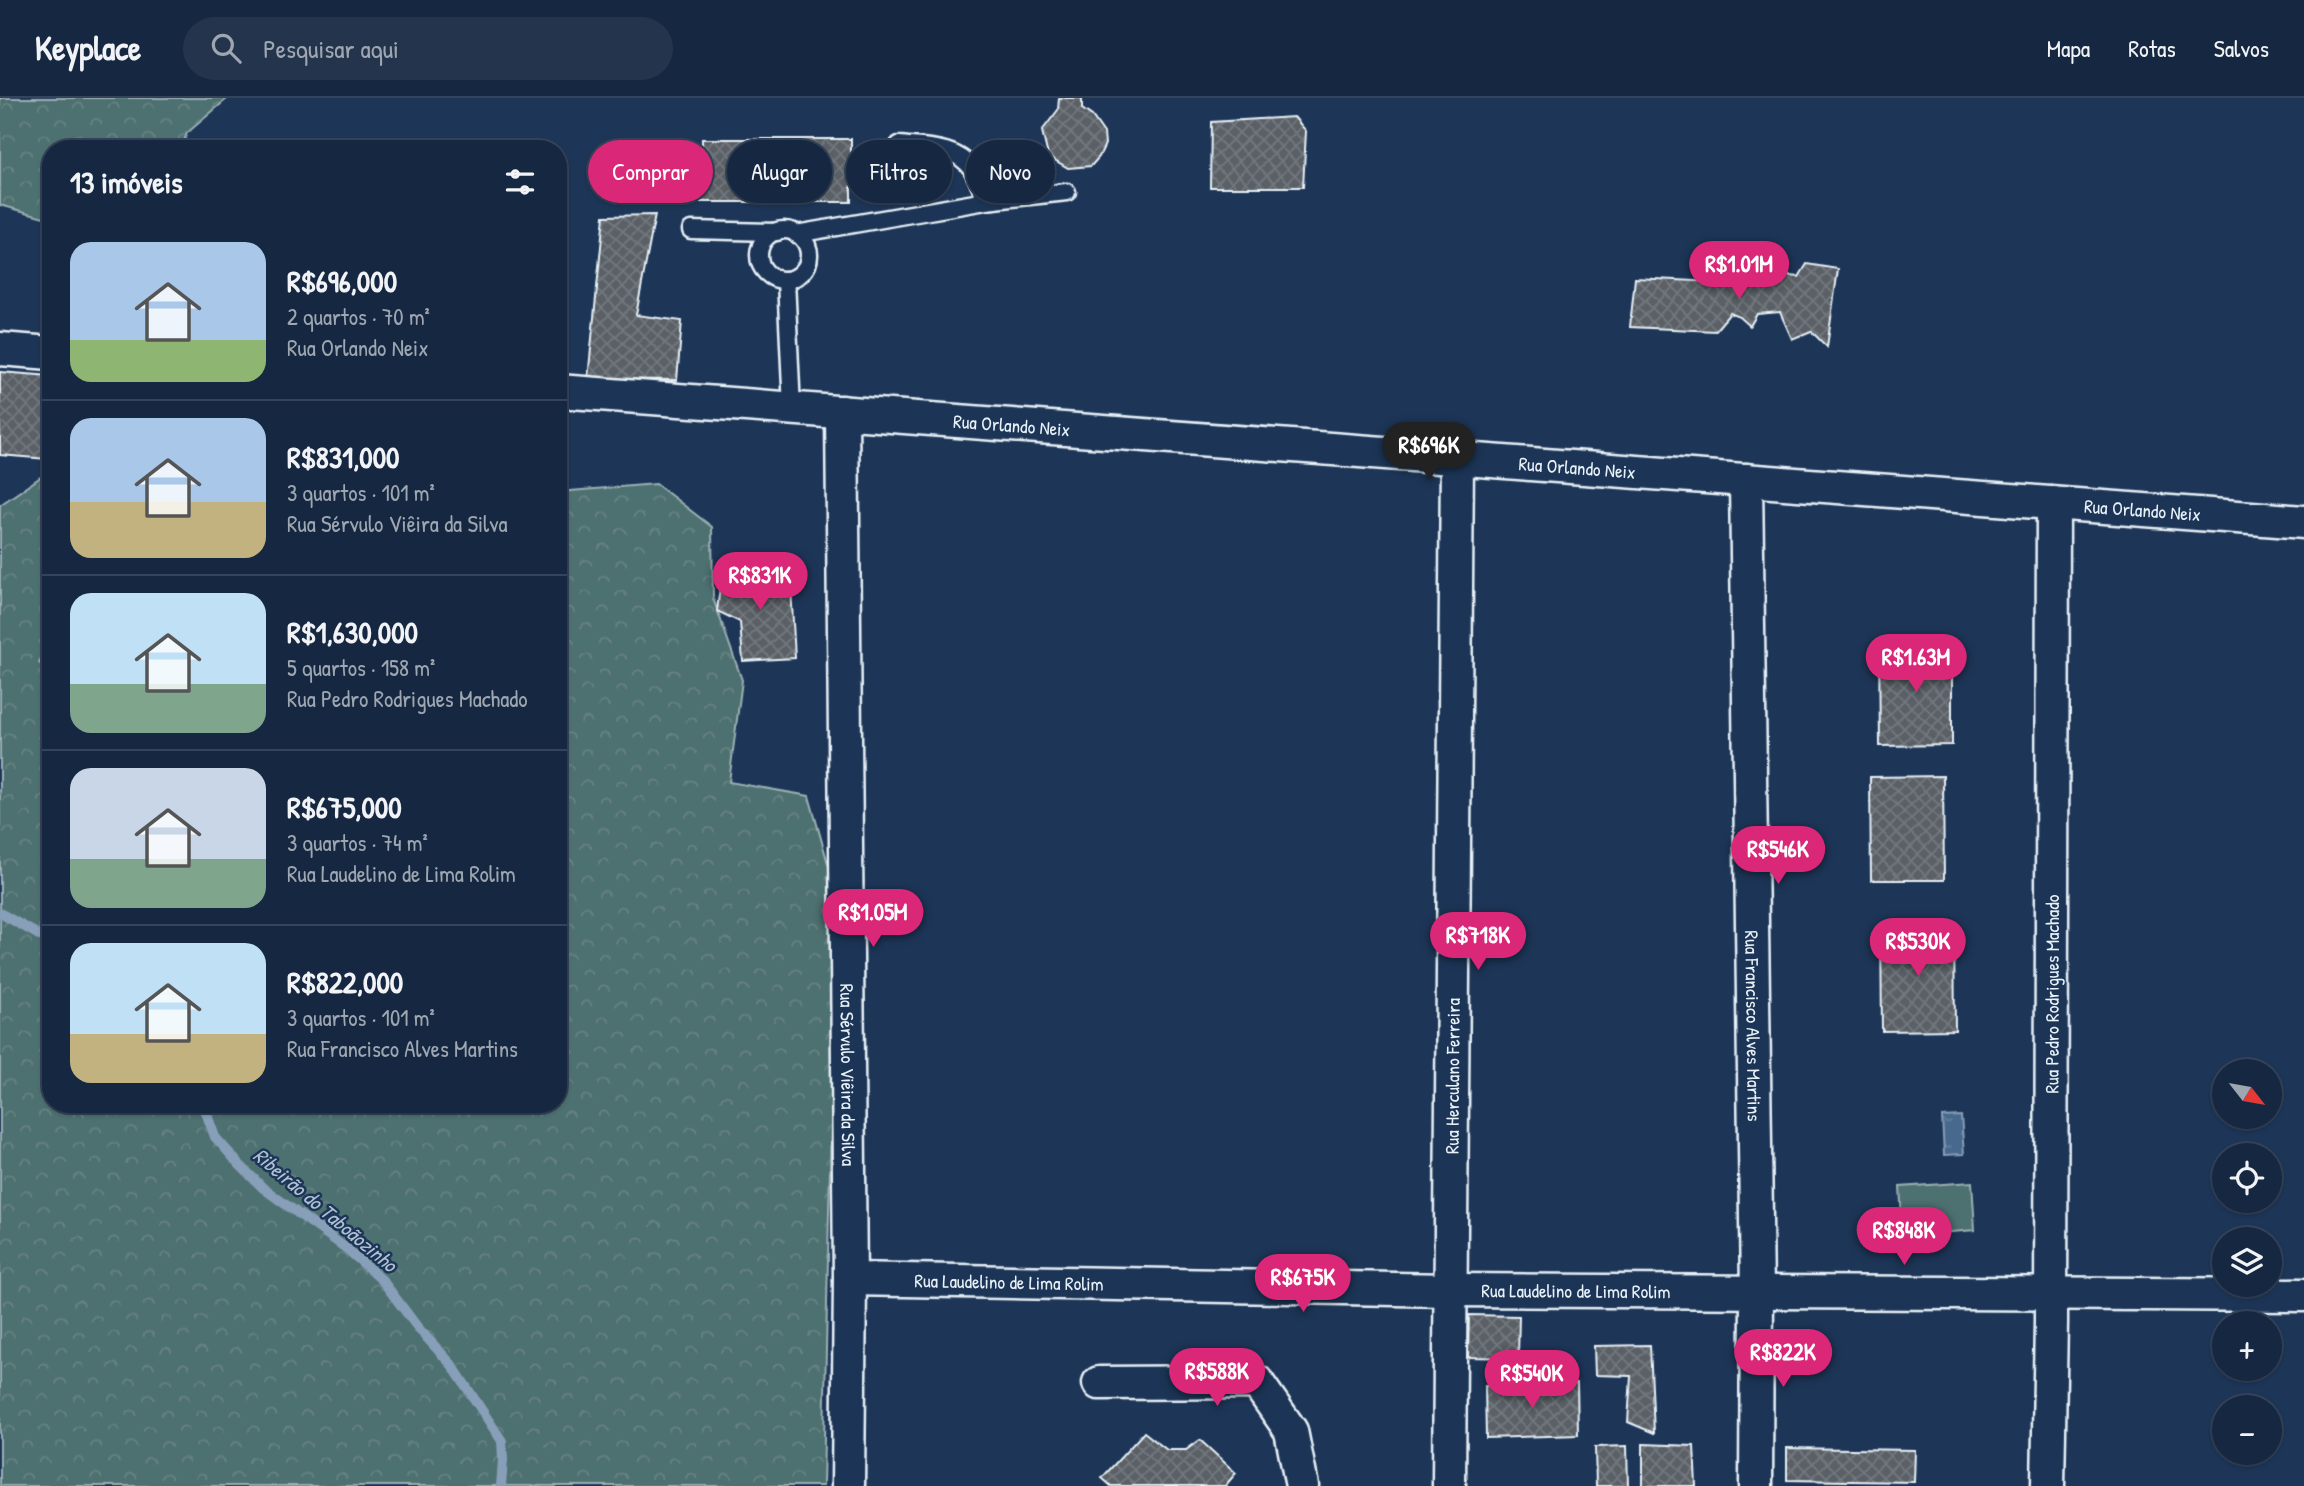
<!DOCTYPE html>
<html lang="pt">
<meta charset="utf-8">
<style>
:root{--surface:#162841;--page:#23344c;--text:#f1f3f6;--muted:#9ea6b1;--line:#35445a;--accent:#db2777}
body{margin:0;font-family:"Patrick Hand",sans-serif;background:var(--page);color:var(--text);height:100vh;display:flex;flex-direction:column;font-size:26px;white-space:nowrap}
*{box-sizing:border-box;margin:0}
p{font-size:23px;color:var(--muted)}
.icon{flex:none;width:38px;height:38px;fill:none;stroke:currentColor;stroke-width:2;stroke-linecap:round;stroke-linejoin:round}
.map{position:relative;flex:1;overflow:hidden}
.side{position:absolute;left:42px;top:42px;width:525px;height:973px;display:flex;flex-direction:column;background:var(--surface);border-radius:28px;box-shadow:0 2px 5px #0004,0 0 0 2px var(--line)}
.side>*{flex:none}
.hud{position:absolute;left:588px;top:42px;width:665px;height:63px;display:flex;gap:14px}
.needle{width:46px;rotate:121deg}
.tools{position:absolute;left:2212px;top:961px;display:grid;gap:14px}
.tools a{display:grid;place-items:center;width:70px;height:70px;border-radius:50%;background:var(--surface);box-shadow:0 2px 5px #0004,0 0 0 2px var(--line);font-size:35px}
.price{position:absolute;translate:-50% -60px;padding:0 16px;border-radius:24px;background:var(--accent);color:#fff;font-size:23px;line-height:46px;filter:drop-shadow(0 2px 4px #0008)}
.price::after{content:'';position:absolute;left:50%;top:42px;width:21px;height:16px;margin-left:-10px;background:inherit;clip-path:polygon(0 0,100% 0,50% 100%)}
.price.active{background:#222;color:#fff}
ul{padding:0;list-style:none}
li{display:flex;align-items:center;gap:21px;height:175px;padding:0 28px}
li+li{border-top:2px solid var(--line)}
li span{display:grid;place-items:center;flex:none;width:196px;height:140px;border-radius:21px;color:#555}
li>.icon{margin-inline-start:auto}
span .icon{width:84px;height:84px;fill:#fffc;stroke-width:1}
li b{font-size:30px}
h2{display:flex;justify-content:space-between;align-items:center;height:84px;padding:0 28px;font-size:30px}
.tag{padding:0 24px;border-radius:32px;background:var(--surface);box-shadow:0 2px 5px #0004,0 0 0 2px var(--line);font-size:24px;line-height:63px}
.tag.active{background:var(--accent);color:#fff}
header{display:flex;align-items:center;gap:42px;box-sizing:border-box;height:98px;padding:0 35px;background:var(--surface);border-bottom:2px solid var(--line)}
header strong{font-size:33px}
nav{display:flex;gap:38px;margin-inline-start:auto;font-size:24px}
.search{width:490px;height:63px;background:var(--page);display:flex;align-items:center;gap:18px;box-sizing:border-box;padding:0 24px;border-radius:38px;color:var(--muted);font-size:26px}
.map>svg:first-child{display:block}
</style>
<header>
<strong>Keyplace</strong>
<div class="search"><svg class="icon" aria-label="search" viewBox="0 0 24 24"><circle cx="10" cy="10" r="6"/><path d="M15 15l6 6"/></svg>Pesquisar aqui</div>
<nav><a>Mapa</a><a>Rotas</a><a>Salvos</a></nav>
</header>
<div class="map">
<svg width="2304" height="1388" viewBox="0 0 2304 1388">
<defs>
<pattern id="forest-crowns" width="20" height="18" patternUnits="userSpaceOnUse" patternTransform="scale(1.75)"><rect width="20" height="18" fill="#4e6f6f"/><path d="M2 6a3 3 0 1 1 6 0M12 15a3 3 0 1 1 6 0" fill="none" stroke="#688484"/></pattern>
<pattern id="water-ripples" width="26" height="14" patternUnits="userSpaceOnUse" patternTransform="scale(1.75)"><rect width="26" height="14" fill="#46698d"/><path d="M2 4q2-2 4 0t4 0M15 11q2-2 4 0t4 0" fill="none" stroke="#617f9e"/></pattern>
<pattern id="building-cross-hatch" width="8" height="8" patternUnits="userSpaceOnUse" patternTransform="scale(1.75)"><rect width="8" height="8" fill="#5a6166"/><path d="M0 0l8 8M0 8l8-8" fill="none" stroke="#72787d"/></pattern>
</defs>
<rect width="100%" height="100%" fill="#1d3557"/>
<filter id="ink" filterUnits="userSpaceOnUse"><feTurbulence type="fractalNoise" baseFrequency=".0143" numOctaves="2"/><feDisplacementMap in="SourceGraphic" scale="14" xChannelSelector="R" yChannelSelector="G"/><feConvolveMatrix kernelMatrix="1 2 1 2 8 2 1 2 1" color-interpolation-filters="sRGB"/></filter>
<g filter="url(#ink)">
<g fill="url(#forest-crowns)" stroke="#9bb0b4" stroke-width="2">
<path d="M0,0h228l-41,35 -6,16h-130v70l-51,-14z"/>
<path d="M51,372v172l-12,21 12,9v432h507v-612l98,-8 56,43 1,71 29,82 -13,102 80,14 27,96 -13,594h-823v-981z"/>
</g>
<path fill="#4e6f6f" stroke="#9bb0b4" stroke-width="2" d="M1972,1084l3,48 -72,6 -3,-49z"/>
<path fill="url(#water-ripples)" stroke="#879fb8" stroke-width="2" d="M1961,1018l3,38 -20,1 -2,-38z"/>
<g fill="none" stroke-linecap="round" stroke-linejoin="round">
<g stroke="#879fb8" stroke-width="10">
<path d="M0,815l51,29"/>
<path d="M203,1006l12,33 24,27 24,24 84,61 35,31 36,48 34,37 50,76 1,19 -2,26"/>
</g>
</g>
<g fill="url(#building-cross-hatch)" stroke="#e8f1f8" stroke-width="2">
<path d="M1059,0h23v11l10,7 12,17 1,11 -6,13 -8,9 -23,2 -20,-12 -6,-25 16,-21z"/>
<path d="M1294,19l12,14 -3,56h-93l1,-65z"/>
<path d="M702,41h149v63h-150z"/>
<path d="M655,117l-19,100 46,6 -5,59 -89,-1 16,-163z"/>
<path d="M1756,165l15,2 20,11 8,1 8,-13 31,5 -11,78 -16,-16 -19,8 -12,-27 -23,2 -7,12 -10,-9 -10,-4 -15,18 -85,-4 5,-49 81,4 9,-8 20,3z"/>
<path d="M0,274l51,4v39l-4,44 -47,-4z"/>
<path d="M790,471l5,89 -52,3 -3,-39 -23,-11 5,-40z"/>
<path d="M1952,544v103l-72,1 -1,-103z"/>
<path d="M1943,678l1,104h-73l-1,-103z"/>
<path d="M1954,828l1,104 -73,1 -1,-104z"/>
<path d="M1469,1217l50,1 -1,42 -50,-1z"/>
<path d="M1650,1247l4,88 -26,-11 3,-46 -36,-1 -1,-29z"/>
<path d="M1577,1285l1,52 -92,3 -1,-52z"/>
<path d="M1144,1334l23,18h19l14,-10 36,33 -11,13h-114l-9,-8z"/>
<path d="M1643,1346l51,2 2,40h-53z"/>
<path d="M1627,1348l1,40h-32l-1,-39z"/>
<path d="M1787,1350l128,2 -1,32 -127,-2z"/>
</g>
<g fill="none" stroke-linecap="round" stroke-linejoin="round">
<defs>
<g id="service">
<path d="M899,47c25,3 58,1 73,24 6,10 10,22 14,32"/>
<path d="M691,132l86,2"/>
<circle cx="784" cy="157" r="25"/>
<path d="M796,136l190,-33 81,-9"/>
<path d="M786,182l6,129"/>
</g>
<g id="minor">
<path d="M0,251l51,4"/>
<path id="s1" d="M558,293l1746,131"/>
<path id="s2" d="M842,314l8,867 -2,207"/>
<path id="s3" d="M1746,382l11,812 -1,194"/>
<path id="s4" d="M850,1181l599,11 855,5"/>
<path d="M1099,1285l158,-1 34,49 11,55"/>
<path id="s5" d="M1449,1388l8,-1028"/>
<path id="s6" d="M2048,1388l3,-164 2,-819"/>
</g>
</defs>
<use href="#service" stroke="#e8f1f8" stroke-width="21"/>
<use href="#minor" stroke="#e8f1f8" stroke-width="37"/>
<use href="#service" stroke="#1d3557" stroke-width="16"/>
<use href="#minor" stroke="#1d3557" stroke-width="32"/>
</g>
</g>
<g text-anchor="middle" stroke-width="5" stroke-linejoin="round" paint-order="stroke">
<g font-size="19" fill="#e8f1f8" stroke="#1d3557">
<text dy="7" stroke="none"><textPath href="#s1" startOffset="455">Rua Orlando Neix</textPath></text>
<text dy="7" stroke="none"><textPath href="#s1" startOffset="1022">Rua Orlando Neix</textPath></text>
<text dy="7" stroke="none"><textPath href="#s1" startOffset="1589">Rua Orlando Neix</textPath></text>
<text dy="7" stroke="none"><textPath href="#s6" startOffset="492">Rua Pedro Rodrigues Machado</textPath></text>
<text dy="7" stroke="none"><textPath href="#s3" startOffset="546">Rua Francisco Alves Martins</textPath></text>
<text dy="7" stroke="none"><textPath href="#s2" startOffset="663">Rua Sérvulo Viêira da Silva</textPath></text>
<text dy="7" stroke="none"><textPath href="#s5" startOffset="410">Rua Herculano Ferreira</textPath></text>
<text dy="7" stroke="none"><textPath href="#s4" startOffset="159">Rua Laudelino de Lima Rolim</textPath></text>
<text dy="7" stroke="none"><textPath href="#s4" startOffset="726">Rua Laudelino de Lima Rolim</textPath></text>
</g>
<g font-size="21" font-style="italic" fill="#afc1d3" stroke="#1d3557">
<text transform="translate(325 1112) rotate(40)" y="7">Ribeirão do Taboãozinho</text>
</g>
</g>
</svg>
<div class="tools">
<a><svg class="needle" viewBox="-14 -14 28 28"><path d="M0-13l5 13h-10z" fill="#e53935"/><path d="M0 13l5-13h-10z" fill="#9ea6b1"/></svg></a>
<a><svg class="icon" aria-label="locate" viewBox="0 0 24 24"><circle cx="12" cy="12" r="6"/><path d="M12 2v4M12 18v4M2 12h4M18 12h4"/></svg></a>
<a><svg class="icon" aria-label="layers" viewBox="0 0 24 24"><path d="M12 4l9 5-9 5-9-5zM3 14l9 5 9-5"/></svg></a>
<a>+</a>
<a>−</a>
</div>
<b class="price" style="left:1739px;top:203px">R$1.01M</b>
<b class="price active" style="left:1429px;top:384px">R$696K</b>
<b class="price" style="left:760px;top:514px">R$831K</b>
<b class="price" style="left:1916px;top:596px">R$1.63M</b>
<b class="price" style="left:1778px;top:788px">R$546K</b>
<b class="price" style="left:873px;top:851px">R$1.05M</b>
<b class="price" style="left:1478px;top:874px">R$718K</b>
<b class="price" style="left:1918px;top:880px">R$530K</b>
<b class="price" style="left:1904px;top:1169px">R$848K</b>
<b class="price" style="left:1303px;top:1216px">R$675K</b>
<b class="price" style="left:1783px;top:1291px">R$822K</b>
<b class="price" style="left:1217px;top:1310px">R$588K</b>
<b class="price" style="left:1532px;top:1312px">R$540K</b>
<div class="hud">
<a class="tag active">Comprar</a>
<a class="tag">Alugar</a>
<a class="tag">Filtros</a>
<a class="tag">Novo</a>
</div>
<section class="side">
<h2>13 imóveis<svg class="icon" aria-label="filters" viewBox="0 0 24 24"><path d="M4 7h16M4 17h16"/><circle cx="9" cy="7" r="2"/><circle cx="15" cy="17" r="2"/></svg></h2>
<ul>
<li><span style="background:linear-gradient(#a9c7e8 70%,#8fb573 0)"><svg class="icon" aria-label="home" viewBox="0 0 24 24"><path d="M3 11l9-7 9 7M6 9v11h12V9"/></svg></span><div><b>R$696,000</b><p>2 quartos · 70 m²</p><p>Rua Orlando Neix</p></div></li>
<li><span style="background:linear-gradient(#a9c7e8 60%,#c2b280 0)"><svg class="icon" aria-label="home" viewBox="0 0 24 24"><path d="M3 11l9-7 9 7M6 9v11h12V9"/></svg></span><div><b>R$831,000</b><p>3 quartos · 101 m²</p><p>Rua Sérvulo Viêira da Silva</p></div></li>
<li><span style="background:linear-gradient(#bfe0f5 65%,#7fa58c 0)"><svg class="icon" aria-label="home" viewBox="0 0 24 24"><path d="M3 11l9-7 9 7M6 9v11h12V9"/></svg></span><div><b>R$1,630,000</b><p>5 quartos · 158 m²</p><p>Rua Pedro Rodrigues Machado</p></div></li>
<li><span style="background:linear-gradient(#c9d6e8 65%,#7fa58c 0)"><svg class="icon" aria-label="home" viewBox="0 0 24 24"><path d="M3 11l9-7 9 7M6 9v11h12V9"/></svg></span><div><b>R$675,000</b><p>3 quartos · 74 m²</p><p>Rua Laudelino de Lima Rolim</p></div></li>
<li><span style="background:linear-gradient(#bfe0f5 65%,#c2b280 0)"><svg class="icon" aria-label="home" viewBox="0 0 24 24"><path d="M3 11l9-7 9 7M6 9v11h12V9"/></svg></span><div><b>R$822,000</b><p>3 quartos · 101 m²</p><p>Rua Francisco Alves Martins</p></div></li>
</ul>
</section>
</div>
